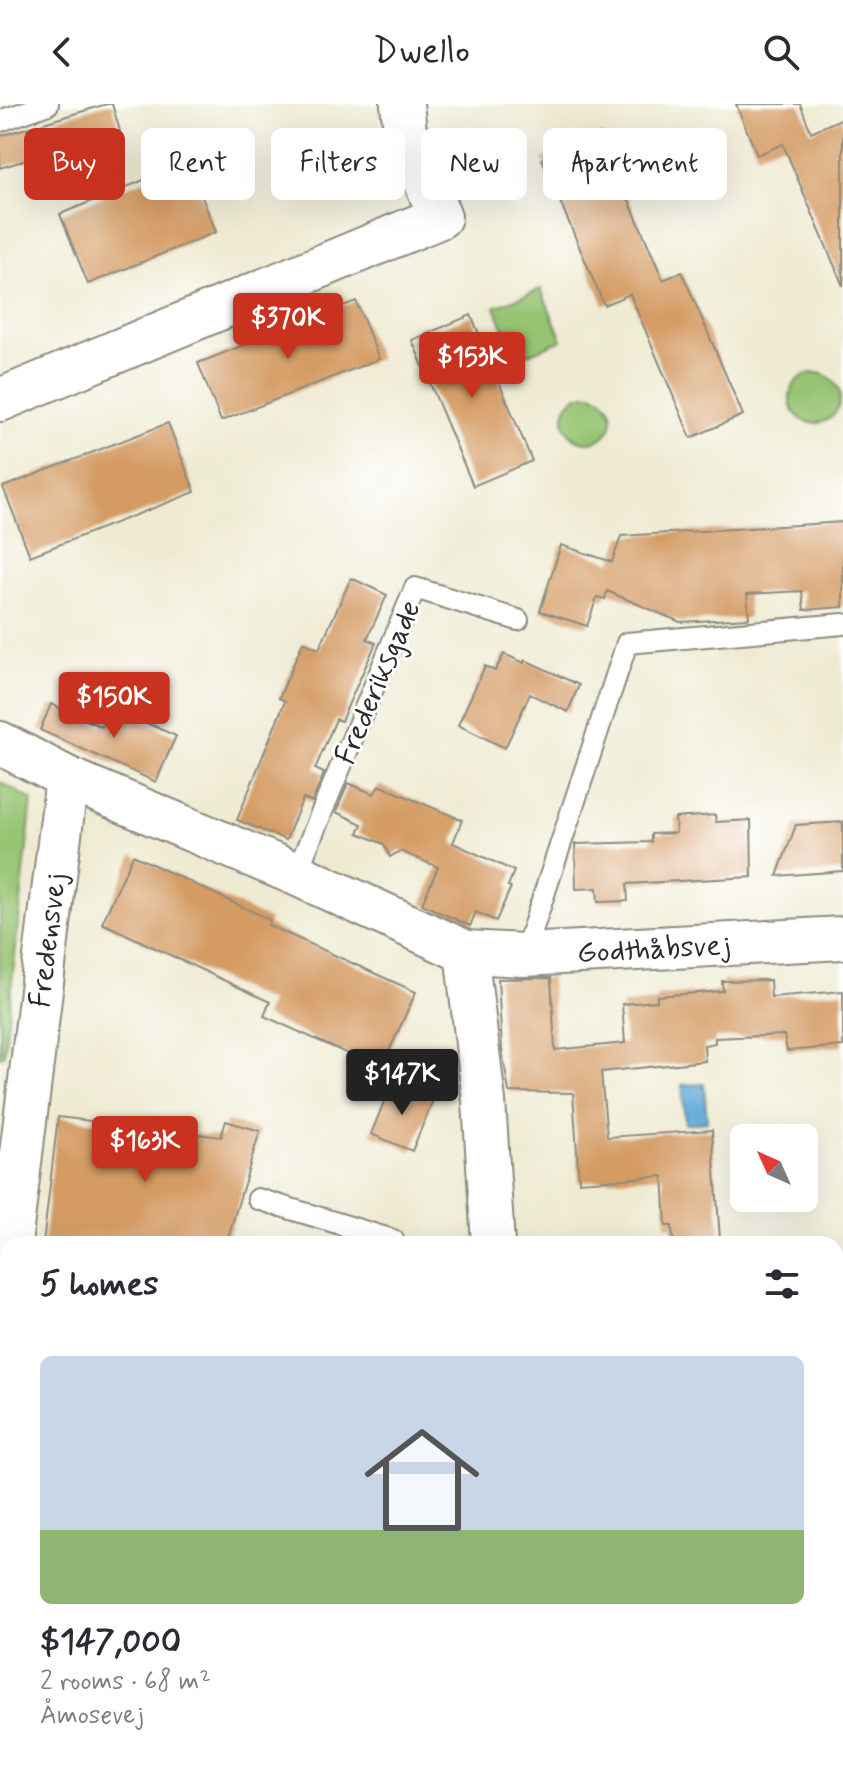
<!DOCTYPE html>
<meta charset="utf-8">
<style>
:root{--surface:#fff;--page:#f2f2f3;--text:#2b2b33;--muted:#7c7c81;--line:#e1e1e2;--accent:#c8321e}
body{margin:0;font-family:Mynerve,sans-serif;background:var(--page);color:var(--text);height:100vh;display:flex;flex-direction:column;font-size:30px;white-space:nowrap}
*{box-sizing:border-box;margin:0}
p{font-size:26px;color:var(--muted)}
.icon{flex:none;width:44px;height:44px;fill:none;stroke:currentColor;stroke-width:2;stroke-linecap:round;stroke-linejoin:round}
.map{position:relative;flex:1;overflow:hidden}
.side{position:absolute;left:0px;top:1132px;width:844px;height:538px;display:flex;flex-direction:column;background:var(--surface);border-radius:24px 24px 0 0;box-shadow:0 8px 32px #0002}
.side>*{flex:none}
.top-card{position:absolute;left:24px;top:24px;width:796px;height:72px;display:flex;gap:16px}
.needle{width:52px;rotate:315deg}
.controls{position:absolute;left:730px;top:1020px;display:grid;gap:16px}
.controls a{display:grid;place-items:center;width:88px;height:88px;border-radius:12px;background:var(--surface);box-shadow:0 8px 32px #0002;font-size:40px}
.price{position:absolute;translate:-50% -68px;padding:0 18px;border-radius:8px;background:var(--accent);color:#fff;font-size:26px;line-height:52px;filter:drop-shadow(0 2px 4px #0008)}
.price::after{content:'';position:absolute;left:50%;top:48px;width:24px;height:18px;margin-left:-12px;background:inherit;clip-path:polygon(0 0,100% 0,50% 100%)}
.price.active{background:#222;color:#fff}
ul{padding:0;list-style:none}
li{display:grid;align-content:center;gap:16px;height:424px;padding:0 40px}
li+li{border-top:2px solid var(--line)}
li span{display:grid;place-items:center;height:248px;border-radius:12px;color:#555}
li>.icon{margin-inline-start:auto}
span .icon{width:144px;height:144px;fill:#fffc;stroke-width:1}
li b{font-size:34px}
h2{display:flex;justify-content:space-between;align-items:center;height:96px;padding:0 40px;font-size:34px}
.pill{padding:0 28px;border-radius:12px;background:var(--surface);box-shadow:0 8px 32px #0002;font-size:28px;line-height:72px}
.pill.active{background:var(--accent);color:#fff}
header{display:flex;justify-content:space-between;align-items:center;height:104px;padding:0 40px;background:var(--surface);font-size:36px;font-weight:600}
.map>svg:first-child{display:block}
</style>
<header><svg class="icon" aria-label="back" viewBox="0 0 24 24"><path d="M15 5l-7 7 7 7"/></svg>Dwello<svg class="icon" aria-label="search" viewBox="0 0 24 24"><circle cx="10" cy="10" r="6"/><path d="M15 15l6 6"/></svg></header>
<div class="map">
<svg width="843" height="1669" viewBox="0 0 843 1669">
<rect width="100%" height="100%" fill="#fff"/>
<filter id="ink" filterUnits="userSpaceOnUse"><feTurbulence type="fractalNoise" baseFrequency=".0125" numOctaves="2"/><feDisplacementMap in="SourceGraphic" scale="16" xChannelSelector="R" yChannelSelector="G"/><feConvolveMatrix kernelMatrix="1 2 1 2 8 2 1 2 1" color-interpolation-filters="sRGB"/></filter>
<filter id="wash" filterUnits="userSpaceOnUse"><feTurbulence type="fractalNoise" baseFrequency=".006" numOctaves="4" result="noise"/><feDisplacementMap in="SourceGraphic" scale="32" xChannelSelector="R" yChannelSelector="G"/><feGaussianBlur stdDeviation="1.8" result="paint"/><feColorMatrix in="noise" values="0 0 0 0 0 0 0 0 0 0 0 0 0 0 0 0 0 1.4 0 .05"/><feComposite in="paint" operator="in"/></filter>
<g filter="url(#wash)">
<rect width="100%" height="100%" fill="#efebd3"/>
<g fill="#96c472" stroke="#60784e" stroke-width="2">
<path d="M541,185l21,51 -46,19 -21,-52z"/>
<circle cx="815" cy="294" r="25"/>
<circle cx="588" cy="314" r="24"/>
<path d="M0,678l32,18 -28,255 -4,2z"/>
</g>
<path fill="#5da8d5" stroke="#446a80" stroke-width="2" d="M704,980l3,38 -22,2 -3,-39z"/>
<g id="blocks">
<g fill="#d49b63">
<path d="M107,0h5l8,27 -120,37v-32z"/>
<path d="M736,0h64l11,28 32,-14v168l-60,-142 -26,11z"/>
<path d="M601,30l62,146 19,-8 61,143 -52,23 -61,-144 -26,11 -62,-146z"/>
<path d="M188,58l28,70 -128,52 -28,-70z"/>
<path d="M356,197l23,58 -158,62 -23,-58z"/>
<path d="M471,211l61,146 -59,25 -61,-146z"/>
<path d="M168,319l27,69 -165,64 -27,-69z"/>
<path d="M843,418v85l-39,3 -2,-19 -55,3 2,24 -69,4 -73,-31 -2,8 -8,-2 -10,29 -47,-15 21,-66 51,17 9,-26z"/>
<path d="M351,474l36,17 -20,44 9,4 -35,78 -5,-2 -21,50 9,4 -12,29 -9,-4 -17,42 -49,-20 48,-119 -6,-3 24,-56 16,7z"/>
<path d="M504,550l20,9 1,-3 54,25 -11,27 -38,-18 -25,54 -47,-23 27,-59 10,5z"/>
<path d="M51,600l51,23 9,-20 65,29 -20,46 -116,-52z"/>
<path d="M348,679l26,11 5,-9 83,35 -9,23 61,28 -6,15 3,1 -15,34 -20,-9 -6,14 -48,-22 16,-37 -38,-16 -10,6 -6,-13 -26,-11 4,-9 -26,-12z"/>
<path d="M715,711l1,7 35,-2 1,57 -125,7 1,17 -30,1 -1,-14 -21,1 -1,-45 76,-2v-8l25,-1 -1,-15z"/>
<path d="M843,718v49l-66,5 19,-51z"/>
<path d="M133,751l137,65 -2,5 148,67 -35,77 -117,-53 6,-14 -168,-79z"/>
<path d="M551,874l4,72 70,-7 -3,-39 35,-3v-5l66,-5 -1,-10 48,-1 1,17 72,-6v55l-56,5 -3,-16 -69,3v5l-11,2 1,16 -104,11 6,65 105,-7 8,109 -47,4 -1,-17h-6l-3,-50 -84,6 -6,-89 -64,-1 -7,-42 -4,-71z"/>
<path d="M392,978l41,18 -21,51 -41,-17z"/>
<path d="M58,1013l163,20 5,-16 34,10 -34,113h-183z"/>
</g>
</g>
</g>
<g filter="url(#ink)">
<use href="#blocks" fill-opacity="0" stroke="#8d8b7f" stroke-width="2"/>
<g fill="none" stroke-linecap="round" stroke-linejoin="round">
<defs>
<g id="service">
<path d="M0,17l48,-17"/>
<path d="M296,770l119,-286 103,32"/>
<path d="M524,851l103,-312 216,-19"/>
<path d="M258,1095l135,41v4"/>
</g>
<g id="minor">
<path d="M0,296l440,-183 -35,-86 -3,-27"/>
<path d="M0,639l67,35 229,96 170,78 58,3 319,-17"/>
<path d="M466,848l18,149 9,143"/>
<path d="M10,1140l57,-466"/>
<path d="M0,1213l8,-58"/>
<path d="M0,1545l8,5"/>
<path d="M401,1662l25,7"/>
<path d="M561,1662l1,7"/>
</g>
</defs>
<use href="#service" stroke="#8d8b7f" stroke-width="24"/>
<use href="#minor" stroke="#8d8b7f" stroke-width="46"/>
<use href="#service" stroke="#fff" stroke-width="20"/>
<use href="#minor" stroke="#fff" stroke-width="42"/>
</g>
</g>
<g text-anchor="middle" stroke-width="6" stroke-linejoin="round" paint-order="stroke">
<g font-size="30" fill="#2b2b2b" stroke="#fff">
<text transform="translate(377 578) rotate(-67)" y="10">Frederiksgade</text>
<text transform="translate(47 836) rotate(-83)" y="10">Fredensvej</text>
<text transform="translate(654 844) rotate(-3)" y="10">Godthåbsvej</text>
</g>
</g>
</svg>
<div class="controls">
<a><svg class="needle" viewBox="-14 -14 28 28"><path d="M0-13l5 13h-10z" fill="#e53935"/><path d="M0 13l5-13h-10z" fill="#7c7c81"/></svg></a>
</div>
<b class="price" style="left:288px;top:257px">$370K</b>
<b class="price" style="left:472px;top:296px">$153K</b>
<b class="price" style="left:114px;top:636px">$150K</b>
<b class="price active" style="left:402px;top:1013px">$147K</b>
<b class="price" style="left:145px;top:1080px">$163K</b>
<div class="top-card">
<a class="pill active">Buy</a>
<a class="pill">Rent</a>
<a class="pill">Filters</a>
<a class="pill">New</a>
<a class="pill">Apartment</a>
</div>
<section class="side">
<h2>5 homes<svg class="icon" aria-label="filters" viewBox="0 0 24 24"><path d="M4 7h16M4 17h16"/><circle cx="9" cy="7" r="2"/><circle cx="15" cy="17" r="2"/></svg></h2>
<ul>
<li><span style="background:linear-gradient(#c9d6e8 70%,#8fb573 0)"><svg class="icon" aria-label="home" viewBox="0 0 24 24"><path d="M3 11l9-7 9 7M6 9v11h12V9"/></svg></span><div><b>$147,000</b><p>2 rooms · 68 m²</p><p>Åmosevej</p></div></li>
</ul>
</section>
</div>
